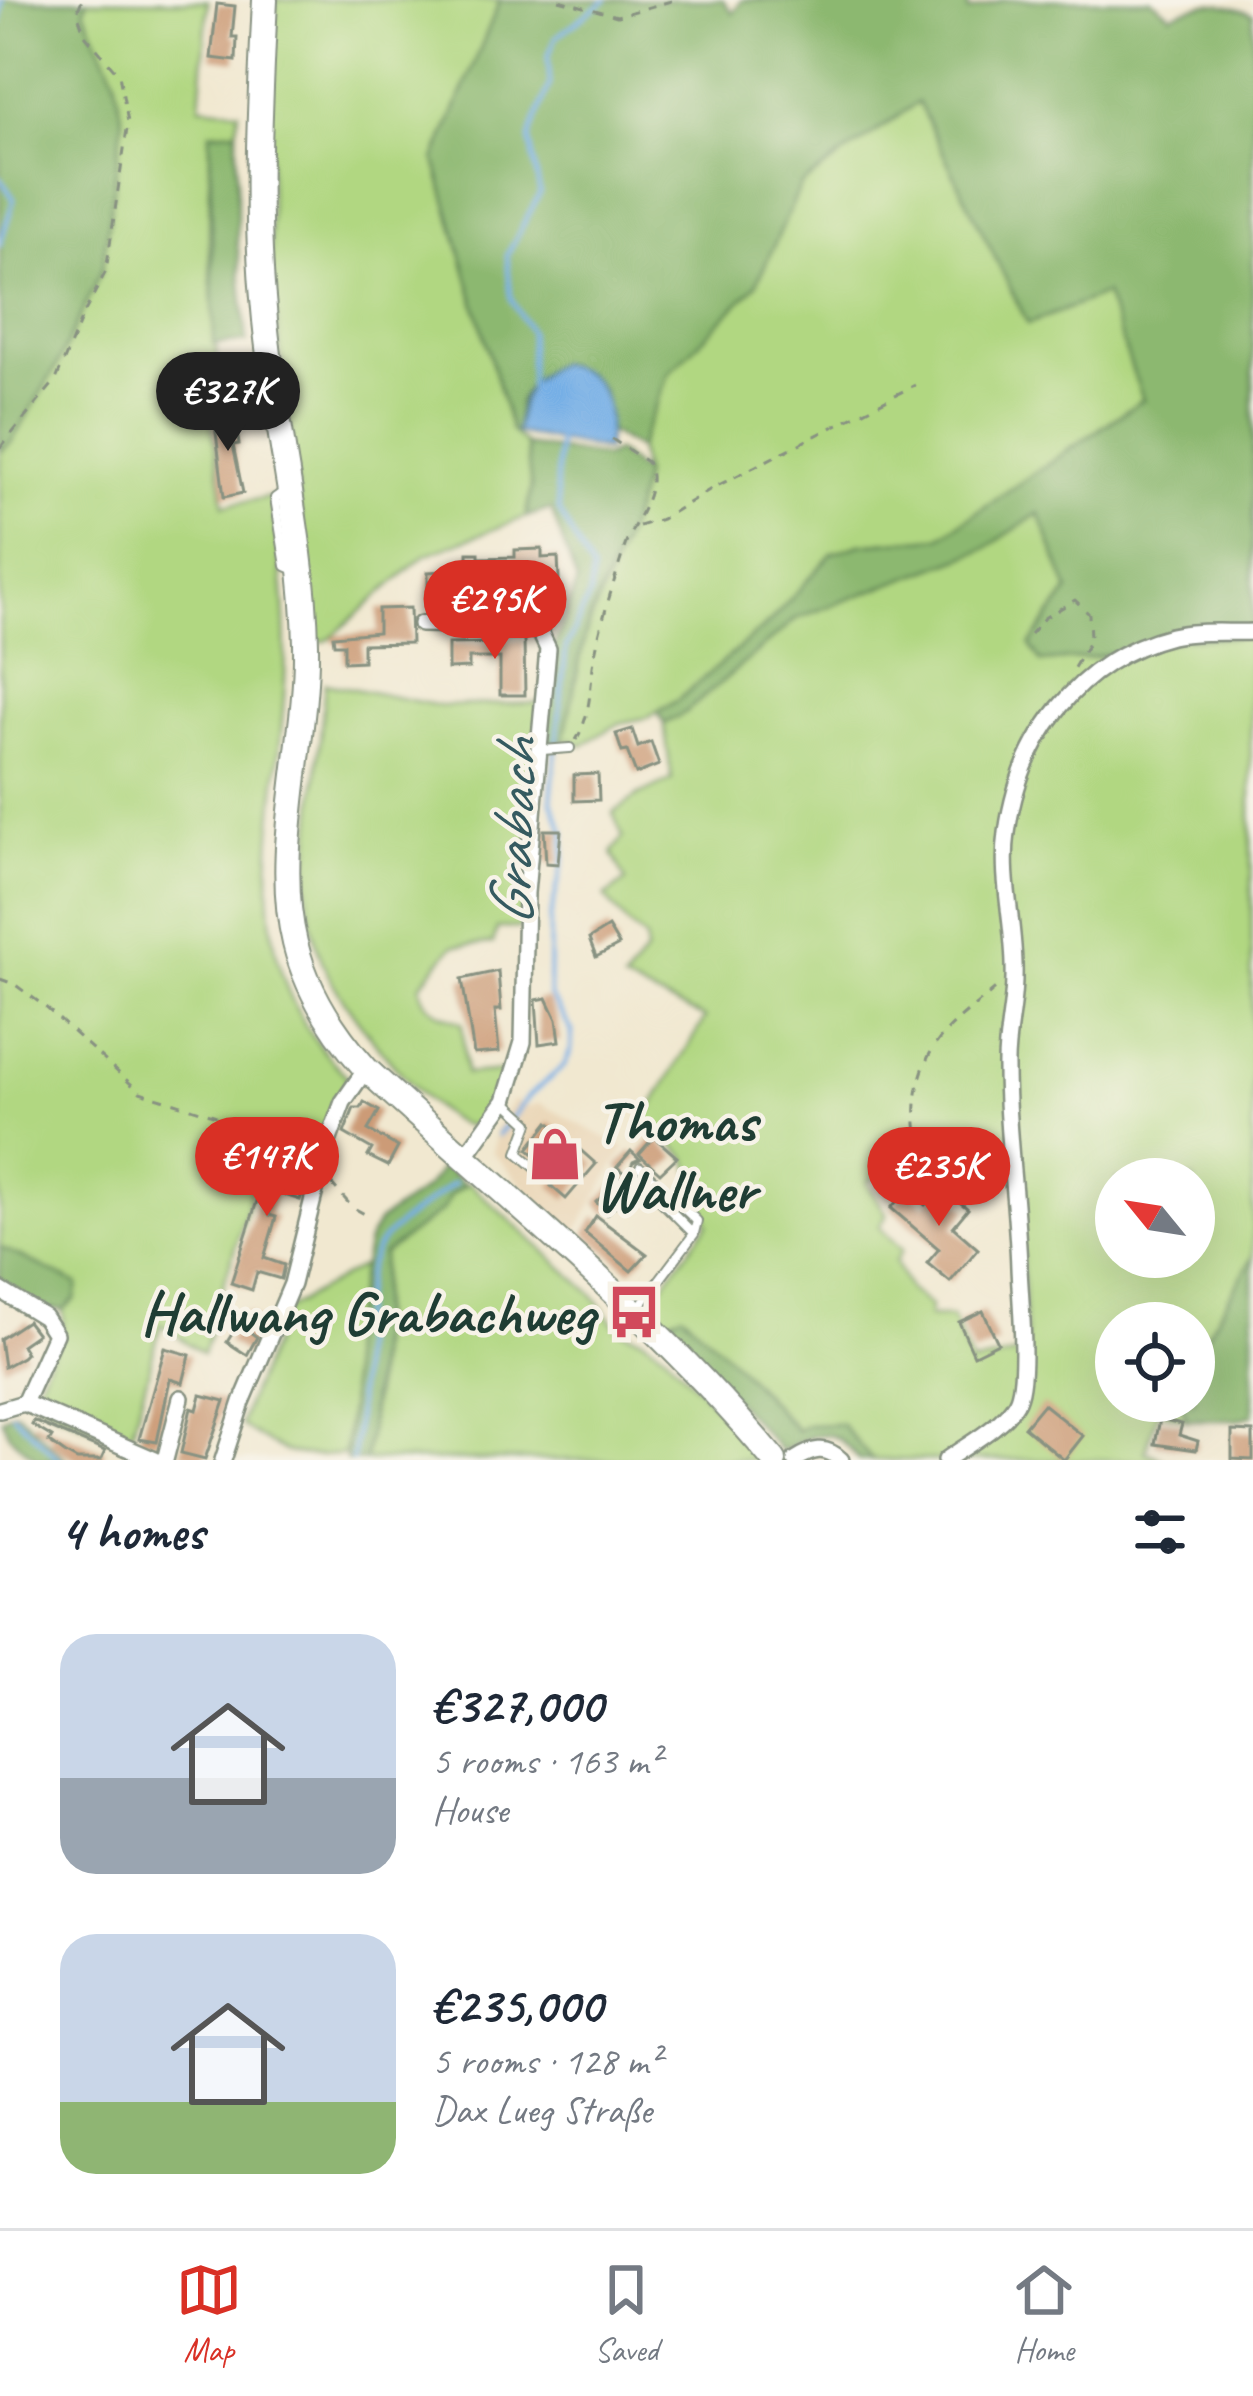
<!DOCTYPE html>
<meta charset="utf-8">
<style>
:root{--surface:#fff;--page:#f2f2f3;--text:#1f2937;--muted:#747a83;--line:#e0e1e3;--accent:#d93025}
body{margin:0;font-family:Caveat,sans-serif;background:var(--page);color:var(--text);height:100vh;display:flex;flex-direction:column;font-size:45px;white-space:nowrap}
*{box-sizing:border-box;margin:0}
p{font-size:39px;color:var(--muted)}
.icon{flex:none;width:66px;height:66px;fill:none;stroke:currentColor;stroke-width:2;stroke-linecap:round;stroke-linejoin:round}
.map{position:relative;height:1460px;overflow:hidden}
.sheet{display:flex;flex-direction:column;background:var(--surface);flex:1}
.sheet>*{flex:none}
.needle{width:78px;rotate:300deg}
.controls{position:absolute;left:1095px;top:1158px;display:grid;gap:24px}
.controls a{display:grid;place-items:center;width:120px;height:120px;border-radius:50%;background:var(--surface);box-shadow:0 12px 48px #0002;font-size:60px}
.price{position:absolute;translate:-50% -102px;padding:0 27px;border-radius:42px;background:var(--accent);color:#fff;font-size:39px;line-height:78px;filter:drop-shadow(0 3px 6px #0008)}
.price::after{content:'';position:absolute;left:50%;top:72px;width:36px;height:27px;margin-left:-18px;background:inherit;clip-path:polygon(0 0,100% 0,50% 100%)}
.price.current{background:#222;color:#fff}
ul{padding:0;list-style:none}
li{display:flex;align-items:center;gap:36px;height:300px;padding:0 60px}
li span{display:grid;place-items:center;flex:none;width:336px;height:240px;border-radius:36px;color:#555}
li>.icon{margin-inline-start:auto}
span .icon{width:144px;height:144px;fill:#fffc;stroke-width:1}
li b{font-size:51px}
h2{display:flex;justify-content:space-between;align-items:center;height:144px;padding:0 60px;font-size:51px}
.menu{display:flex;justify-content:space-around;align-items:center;height:168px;border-top:3px solid var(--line);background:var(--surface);font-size:33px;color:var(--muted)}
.menu a{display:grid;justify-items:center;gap:6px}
.menu .current{color:var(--accent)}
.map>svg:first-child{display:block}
</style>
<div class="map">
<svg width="1253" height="1460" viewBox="0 0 1253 1460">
<rect width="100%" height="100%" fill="#f7f3e8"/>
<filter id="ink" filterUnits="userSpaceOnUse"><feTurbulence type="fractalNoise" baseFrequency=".00833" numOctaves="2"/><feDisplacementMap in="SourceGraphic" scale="24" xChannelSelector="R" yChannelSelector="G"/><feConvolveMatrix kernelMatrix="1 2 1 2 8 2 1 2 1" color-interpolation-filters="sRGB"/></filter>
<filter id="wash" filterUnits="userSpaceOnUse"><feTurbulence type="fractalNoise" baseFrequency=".004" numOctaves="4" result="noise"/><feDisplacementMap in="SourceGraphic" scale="48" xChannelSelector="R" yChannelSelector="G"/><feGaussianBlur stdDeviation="2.7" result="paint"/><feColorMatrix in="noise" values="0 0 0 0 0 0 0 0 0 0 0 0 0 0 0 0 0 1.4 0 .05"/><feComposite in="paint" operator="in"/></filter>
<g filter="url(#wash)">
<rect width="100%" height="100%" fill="#f1e8d0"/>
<path fill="#ebd8ba" d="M513,1100l15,7 11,-4 86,45 -53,91 -79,-86 2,-22z"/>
<g fill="#b1d781" stroke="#688a5a" stroke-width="3" fill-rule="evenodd">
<path d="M87,0l121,1 -8,105 39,4 -2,20 -27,3 -1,113 10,138 -13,1 18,120 47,-8c10,62 17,120 14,182 -6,143 -57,286 63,398l-27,68 -51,-15 -67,224 -42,-30 -32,120 -92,-41c-4,-33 31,-60 26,-93l12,-11 -75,-52v-795l12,-11 46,-77 20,-48 37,-238 -31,-68z"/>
<path d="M276,0h224l-65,160 76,271 15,14 5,43 -5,29 -101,38 -97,85 -12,2 -45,-368 -2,-152z"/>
<path d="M918,102l110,221 77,-30 38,106 -203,138 -79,7 -29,9 -62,69 -92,78 -29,17 -29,6 -38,22 -11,-6 -8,3 22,-106 32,-80 2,-17 9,-12 15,-54 -5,-24 31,-76 87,-88 45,-100z"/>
<path d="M1039,513l30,78 -27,36 -1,35 53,-5 91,-19 65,-2 3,621 -59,99v-33h-78v78h64l7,19 -29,-9 -13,41 20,8h-293l-31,-36 -43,7 -68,-73 -48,-45 -14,7 -19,-17 59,-79 -21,-67 -43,-37 61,-102 -81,-36 22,-30 -1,-13 -17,-14 -23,-28 21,-16 -14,-28 11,-16 -10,-24 26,-18 33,-15 -8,-56 22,-12 111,-94 188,-69zM920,1143l15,30 38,-29 17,22 27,-7 10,193 -55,12 -20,-47h-23l1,-11 -21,-16 -14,-28 7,-12 -23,-23 8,-12 -20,-33zM1116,1179h78v78h-78z"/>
<path d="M325,683l115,23 100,-3 -19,225h-24l-4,15 -40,3 -33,39c3,25 21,29 42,38l4,51 43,-3 -30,51c-8,3 -10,5 -18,2 -35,-11 -121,-121 -136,-156 -12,-27 -16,-55 -18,-84z"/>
<path d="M469,1183l123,111 27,36 24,8 22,15 100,107h-400l9,-64 9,-142 61,-45 6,-14z"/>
<path d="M362,1266l-15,76 3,59 -6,53c-51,6 -63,-1 -103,-29l6,-22 40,-94z"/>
</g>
<g fill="#8cb86f" stroke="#567a52" stroke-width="3">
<path d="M0,0h87l-3,10 31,68 8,43 -21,148 -44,95 -46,77 -12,11z"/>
<path d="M500,0h223l10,13 9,-13h187l2,5h11l5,-5h21v12l35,-12h149l19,15c36,-14 47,-15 82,-1v645l-3,-22 -65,1 -91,19 -53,5 -11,-17 39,-54 -30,-78 -54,36 -188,69 -111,94 -22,12 -6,-12 20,-12 92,-78 62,-69 29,-9 79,-7 203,-137 -38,-106 -77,30 -110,-222 -117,83 -45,100 -87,88 -31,76 -29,-17 -7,-43 -70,-8 -13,20 -3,32 -5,-2 -76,-271z"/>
<path d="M237,130v110l10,102 -33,2 -4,-212z"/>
<path d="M526,445l80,12 10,-6 27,22c-8,53 -36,98 -54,149 -12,38 -16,80 -26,120l-27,-2 18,-92 23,-66 -26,-73 -25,8 5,-29z"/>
<path d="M443,1166l21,18 -14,11 -6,14 -61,45 -14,181 -4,25h-19l4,-59 -3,-59 21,-101 11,-20 47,-33z"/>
<path d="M0,1247l78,37 -3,15 -12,11 -28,-2 -35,-23z"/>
<path d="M1253,1257v158l-15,5h-51l-7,-19h14v-45z"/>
<path d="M682,1313l48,45 67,73 10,-6 34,-1 31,36h-13c-28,-37 -41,-28 -78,-9l-113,-124v-7z"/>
<path d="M12,1412l6,1 48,47h-28l-29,-25 -7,-16z"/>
</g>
<path fill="#76afe6" stroke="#4a768d" stroke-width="3" d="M556,363c48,7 58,43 50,87l-90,-17c3,-33 10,-53 40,-70z"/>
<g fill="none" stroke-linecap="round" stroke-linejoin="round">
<g stroke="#76afe6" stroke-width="4.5">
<path d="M0,25l2,-25"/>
<path d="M0,178l14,21 -14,45"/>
<path d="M530,387v-55l-19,-33 -4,-44 33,-62 -11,-55 21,-54 -2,-27 8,-20 50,-37"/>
<path d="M498,1135l32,-40 34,-29 7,-16 1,-19 -23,-36 1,-76 14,-62 1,-24 -14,-33 15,-152 24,-53 2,-23 -33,-61 -3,-23 2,-48"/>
<path d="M12,1414l48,46"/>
<path d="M352,1460c12,-55 -4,-179 30,-219 16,-20 51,-40 72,-58"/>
</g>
</g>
<g id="blocks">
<g fill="#cc9b77">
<path d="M217,4l18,2 -3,31h5l-1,24 -25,-3z"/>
<path d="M234,414l5,30 -6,1 10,48 -19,4 -10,-80z"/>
<path d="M542,549v9l16,-1 1,22h-14v-5l-46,3 1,9 -19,1 -1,-12h-12v-22h11v5l36,-1v-7z"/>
<path d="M446,571l11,4 -2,29 -7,7 -15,-6v-7h-5v-26z"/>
<path d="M410,608l1,35 -48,1v17l-19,1v-18h-10l-1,-8 45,-4v-23z"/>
<path d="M500,640h24l1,55h-25v-37h-31v10l-21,1v-25l52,-1z"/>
<path d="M632,729l6,18 13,-5 8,23 -23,9 -9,-23 -5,1 -6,-18z"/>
<path d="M598,774l1,26 -25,1v-26z"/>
<path d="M544,830h17l-3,34 -12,-1z"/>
<path d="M608,927l11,18 -23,12 -7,-18z"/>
<path d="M498,971l3,39h-6l4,42 -25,2 -12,-75z"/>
<path d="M547,998l10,21 3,22 -21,3 -3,-44z"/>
<path d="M364,1102l15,9 -11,19 30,17 -10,19 -20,-10 4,-7 -28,-16 10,-25h7z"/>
<path d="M549,1122l47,42 -30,35 -15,-13 8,-10 -31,-27z"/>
<path d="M654,1137l23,20 -17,16 -21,-19z"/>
<path d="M274,1147l28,8 -9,29 11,3 -4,13 -24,-8 -7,23 7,2 -12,41 20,7 -3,14 -24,-7 -5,18 -21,-7z"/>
<path d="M631,1151l9,8 -7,3 -6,14 14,16 -12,11 -5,-5 -17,16 -11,-12 29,-28 -8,-7z"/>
<path d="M941,1186l27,23 -15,18 25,22 -28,33 -23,-19 12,-14 -48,-41 12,-14 5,4 3,-5 14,12z"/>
<path d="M596,1216l51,38 -16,17 -46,-38z"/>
<path d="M983,1311l15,32 -24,12 -15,-33z"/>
<path d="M246,1312l11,8 -7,12 7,5 -10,18 -20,-13z"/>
<path d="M27,1321l10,13 -16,11 5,8 -4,4 -18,10 -4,-28z"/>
<path d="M165,1348l25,7 -7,28 -13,-4 -13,63 -18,-3z"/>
<path d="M201,1395l24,6 -20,58 -24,-6 10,-45 6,2z"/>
<path d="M1043,1404l40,32 -19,24 -40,-33z"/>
<path d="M1160,1419l22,5 -3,11 19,6 -2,9 -41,-6z"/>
<path d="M34,1421l71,30 -4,9h-24l-11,-6 -17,-12 3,-5 -20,-12z"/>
<path d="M1232,1431l21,1v28l-21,-1z"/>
</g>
</g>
</g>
<g filter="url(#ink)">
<use href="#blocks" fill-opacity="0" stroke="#889282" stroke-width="3"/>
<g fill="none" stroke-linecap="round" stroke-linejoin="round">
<defs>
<g id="service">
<path d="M286,490l-11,8 11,68 9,4"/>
<path d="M542,750l28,-2"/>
<path d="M505,1101l24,22 -11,30 26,22"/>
<path d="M640,1167l57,54 -3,12"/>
<path d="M635,1175l59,59 -55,73"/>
</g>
<g id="minor">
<path d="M421,624l106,2 14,8 7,15 -22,244 -3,149 -18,59 -41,57"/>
<path d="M0,1290l44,27 11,17 -31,69"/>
<path d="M0,1410l24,-7 131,57"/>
<path d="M165,1460l16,-62"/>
<path d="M223,1460l19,-58 50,-118 33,-134 18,-48 23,-33"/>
<path d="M795,1460c17,-11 31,-15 46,0"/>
<path d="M946,1460c22,-16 56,-33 70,-57 13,-22 4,-107 3,-135 -2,-67 -13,-133 -13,-200 -1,-31 8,-60 8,-90 2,-49 -14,-97 -7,-145 12,-93 70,-173 164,-197 25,-6 56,-3 82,-4"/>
</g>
<path id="primary" d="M265,0c-5,104 -11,206 -1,309 9,112 40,223 42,335 2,96 -34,206 -11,299 12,49 38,89 71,126 138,127 288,246 408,391"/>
</defs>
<use href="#service" stroke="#889282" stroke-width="12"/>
<use href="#minor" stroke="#889282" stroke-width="20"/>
<use href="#primary" stroke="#889282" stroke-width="28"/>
<g stroke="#889282" stroke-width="3" stroke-dasharray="9 9" stroke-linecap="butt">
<path d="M559,0l58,16 58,-16"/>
<path d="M0,448l56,-68 26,-63 24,-46 22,-149 -9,-47 -34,-40 -8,-23 5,-12"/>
<path d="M639,526l23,-7 49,-30 204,-104"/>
<path d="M1030,634l14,-16 31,-18 14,14 1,26 -19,33"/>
<path d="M576,740c17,-28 13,-60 20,-91 7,-34 18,-67 28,-100 8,-27 38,-58 23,-87l-35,-23"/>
<path d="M0,979l14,5 29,21 97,87 172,54"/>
<path d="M932,1182c-21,-41 -24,-98 4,-138 16,-23 43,-40 64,-59"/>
<path d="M331,1183l21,24 18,10"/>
</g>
<use href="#service" stroke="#fff" stroke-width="8"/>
<use href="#minor" stroke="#fff" stroke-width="15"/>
<use href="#primary" stroke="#fff" stroke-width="24"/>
</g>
</g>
<defs>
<symbol id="shop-bare" viewBox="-9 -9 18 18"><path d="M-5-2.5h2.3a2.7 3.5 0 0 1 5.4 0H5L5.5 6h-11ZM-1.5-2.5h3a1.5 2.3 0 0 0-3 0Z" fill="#d1495b" stroke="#f7f3e8" stroke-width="2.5" paint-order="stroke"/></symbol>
<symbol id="bus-bare" viewBox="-9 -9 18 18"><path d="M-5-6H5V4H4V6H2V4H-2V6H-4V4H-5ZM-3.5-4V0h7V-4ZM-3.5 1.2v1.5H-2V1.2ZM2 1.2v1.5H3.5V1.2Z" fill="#d1495b" stroke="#f7f3e8" stroke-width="2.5" paint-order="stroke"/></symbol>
</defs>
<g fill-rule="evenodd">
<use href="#shop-bare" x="517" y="1116" width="76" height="76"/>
<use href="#bus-bare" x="596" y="1274" width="76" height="76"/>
</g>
<g text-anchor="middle" stroke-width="9" stroke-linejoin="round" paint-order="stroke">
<g font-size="60" font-weight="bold" fill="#1f3d34" stroke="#f7f3e8" text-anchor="start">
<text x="595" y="1141">Thomas<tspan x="595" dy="69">Wallner</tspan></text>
<text x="594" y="1333" text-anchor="end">Hallwang Grabachweg</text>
</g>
<g font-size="63" font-style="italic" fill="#355a60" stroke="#f7f3e8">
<text transform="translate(512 833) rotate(-88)" y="22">Grabach</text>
</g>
</g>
</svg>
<div class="controls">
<a><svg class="needle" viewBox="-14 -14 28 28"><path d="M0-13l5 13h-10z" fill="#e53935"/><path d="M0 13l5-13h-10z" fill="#747a83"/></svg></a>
<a><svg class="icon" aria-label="locate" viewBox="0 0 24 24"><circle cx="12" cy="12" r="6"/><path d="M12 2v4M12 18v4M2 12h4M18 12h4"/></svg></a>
</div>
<b class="price current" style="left:228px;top:454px">€327K</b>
<b class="price" style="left:495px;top:662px">€295K</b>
<b class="price" style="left:267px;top:1219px">€147K</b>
<b class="price" style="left:939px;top:1229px">€235K</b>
</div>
<section class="sheet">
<h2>4 homes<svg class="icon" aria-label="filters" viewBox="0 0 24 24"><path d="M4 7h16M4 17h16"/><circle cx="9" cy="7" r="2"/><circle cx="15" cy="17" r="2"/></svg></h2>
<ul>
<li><span style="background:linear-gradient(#c9d6e8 60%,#9aa5b1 0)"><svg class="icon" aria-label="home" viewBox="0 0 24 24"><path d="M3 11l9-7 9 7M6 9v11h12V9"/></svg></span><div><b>€327,000</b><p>5 rooms · 163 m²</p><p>House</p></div></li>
<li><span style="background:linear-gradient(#c9d6e8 70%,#8fb573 0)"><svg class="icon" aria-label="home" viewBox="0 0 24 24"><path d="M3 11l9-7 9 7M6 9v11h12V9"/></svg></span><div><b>€235,000</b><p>5 rooms · 128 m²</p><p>Dax Lueg Straße</p></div></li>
</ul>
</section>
<nav class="menu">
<a class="current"><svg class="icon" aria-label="map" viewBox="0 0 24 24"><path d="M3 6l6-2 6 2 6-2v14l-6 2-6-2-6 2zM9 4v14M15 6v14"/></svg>Map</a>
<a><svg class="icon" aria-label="saved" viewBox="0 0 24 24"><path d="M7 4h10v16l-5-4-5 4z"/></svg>Saved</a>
<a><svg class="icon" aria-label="home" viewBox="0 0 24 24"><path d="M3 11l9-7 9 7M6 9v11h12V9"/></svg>Home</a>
</nav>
